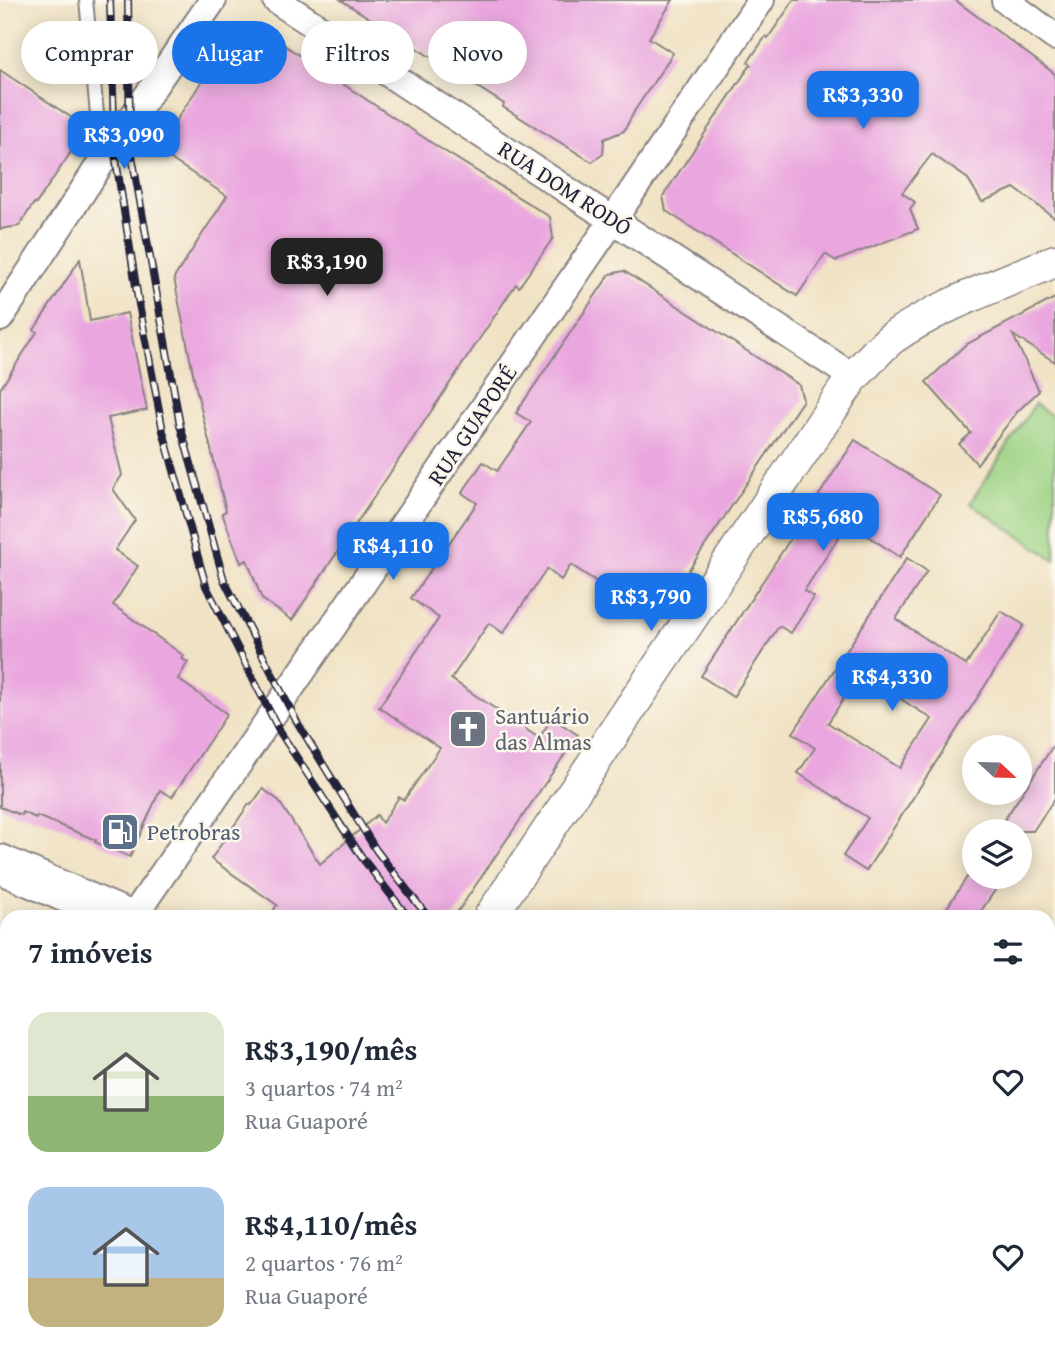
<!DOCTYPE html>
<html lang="pt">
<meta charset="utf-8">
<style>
:root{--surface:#fff;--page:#f2f2f3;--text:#1f2937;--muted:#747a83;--accent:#1a73e8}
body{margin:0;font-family:"Gentium Book Plus",serif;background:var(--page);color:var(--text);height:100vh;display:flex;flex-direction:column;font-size:26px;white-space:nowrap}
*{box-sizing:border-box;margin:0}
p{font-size:23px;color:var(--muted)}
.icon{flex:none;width:38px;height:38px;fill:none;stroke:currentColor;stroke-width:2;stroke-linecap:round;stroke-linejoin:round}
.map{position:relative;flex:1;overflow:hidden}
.details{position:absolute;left:0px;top:910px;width:1055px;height:450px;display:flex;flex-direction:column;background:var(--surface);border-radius:21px 21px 0 0;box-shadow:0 4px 18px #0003}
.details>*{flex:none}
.guide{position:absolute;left:21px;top:21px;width:700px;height:63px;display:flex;gap:14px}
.needle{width:46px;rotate:112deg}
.buttons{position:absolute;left:962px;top:735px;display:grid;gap:14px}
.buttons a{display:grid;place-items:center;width:70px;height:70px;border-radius:50%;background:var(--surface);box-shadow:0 4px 18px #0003;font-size:35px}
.price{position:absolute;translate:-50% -60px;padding:0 16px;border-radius:14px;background:var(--accent);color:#fff;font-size:23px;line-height:46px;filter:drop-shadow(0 2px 4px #0008)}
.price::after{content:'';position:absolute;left:50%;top:42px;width:21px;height:16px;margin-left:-10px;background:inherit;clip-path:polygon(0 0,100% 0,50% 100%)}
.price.selected{background:#222;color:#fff}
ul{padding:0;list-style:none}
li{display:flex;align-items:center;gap:21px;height:175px;padding:0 28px}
li span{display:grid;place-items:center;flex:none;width:196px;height:140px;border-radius:21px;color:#555}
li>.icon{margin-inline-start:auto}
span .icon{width:84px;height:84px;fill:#fffc;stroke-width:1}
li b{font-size:30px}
h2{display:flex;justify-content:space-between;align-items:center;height:84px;padding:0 28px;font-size:30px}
.pill{padding:0 24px;border-radius:32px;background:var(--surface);box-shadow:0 4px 18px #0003;font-size:24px;line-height:63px}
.pill.selected{background:var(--accent);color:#fff}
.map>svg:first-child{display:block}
</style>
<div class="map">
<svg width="1055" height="1359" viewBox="0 0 1055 1359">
<rect width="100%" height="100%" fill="#fbf7ec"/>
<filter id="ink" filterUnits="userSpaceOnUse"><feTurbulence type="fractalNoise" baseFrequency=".0143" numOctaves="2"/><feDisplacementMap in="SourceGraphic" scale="14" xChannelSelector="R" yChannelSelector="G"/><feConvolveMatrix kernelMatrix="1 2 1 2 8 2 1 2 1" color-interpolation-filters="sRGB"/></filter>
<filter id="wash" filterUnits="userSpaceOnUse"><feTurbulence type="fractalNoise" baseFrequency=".00686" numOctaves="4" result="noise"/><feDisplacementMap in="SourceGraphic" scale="28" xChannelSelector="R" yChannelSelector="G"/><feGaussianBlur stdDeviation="1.57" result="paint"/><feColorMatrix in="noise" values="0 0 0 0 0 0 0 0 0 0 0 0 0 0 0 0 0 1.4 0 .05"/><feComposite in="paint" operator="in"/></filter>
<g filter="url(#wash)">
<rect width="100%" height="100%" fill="#f0e2c4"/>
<g fill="#9dd384" stroke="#607a60" stroke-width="2">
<path d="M1035,404l20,14v142l-85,-57z"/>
<path d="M0,1123l7,3v227h66l-3,6h-70z"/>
</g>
<g id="blocks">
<g fill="#eaa7df" fill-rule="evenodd">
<path d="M341,0h332l-24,38 24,15 -38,57 -11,21 -20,8 -1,15 -11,8 -89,-55 1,-3z"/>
<path d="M794,0h161l100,74v144l-41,-30 -32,14 -14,-23 -36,-25 -30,39 13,9 -5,7 8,20 -82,32 -11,-7 -28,42 -131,-85 -3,-15 88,-132 -3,-2 18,-26 2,2z"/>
<path d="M257,27l181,120 112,70 3,21 -34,49 -3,-3 -224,336 -30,-21 -15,-39 -6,3 -19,-50 4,-2 -30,-123 -22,-110 53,-82 -70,-46 64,-98 14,8z"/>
<path d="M0,70l87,58 -51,76 -2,-1 -15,23 -19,3z"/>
<path d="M80,259l10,62 37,-8 20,97 -39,8 14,57 -9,14 22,31 -20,30 23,16 -25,39 71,51 -2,3 6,3 -10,17 49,35 -55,83 -12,-7 -30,67 -35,-15 1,-2 -59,-24 -1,2 -14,-6 -1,3 -21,-8v-418l37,-57 -3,-2z"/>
<path d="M624,271l175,114 4,15 -148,220 -84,-55 -10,15 -14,-11 -44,64 -14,-10 -38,56 88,59 13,-20 26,17 -124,182h-185l8,-12 -66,-46 38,-55 2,1 12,-16 15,11 42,64 57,-49 5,8 17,-26 5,3 36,-52 -61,-41 60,-89 -28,-20 66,-95 -15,-10 21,-31 14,9 34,-49 -15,-9 94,-139z"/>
<path d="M1055,298v64l-42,-27 26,56 -21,20 -41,53 -18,-20 12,-11 -45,-51 39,-37z"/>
<path d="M855,440l85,55 -40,62 -52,-34 -44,68 10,6 -23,36 -12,-7 -46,71 -32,-21z"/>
<path d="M907,558l20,13 -31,48 70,46 35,-54 23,14 -158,246 -23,-15 25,-38 -70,-45 17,-25 -22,-15zM860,673l72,46 -32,49 -72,-45z"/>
<path d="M1055,743v55l-22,33h-36z"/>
<path d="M967,877h37l-27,40h-36z"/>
</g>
</g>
</g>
<g filter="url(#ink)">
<use href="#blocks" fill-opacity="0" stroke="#898280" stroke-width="2"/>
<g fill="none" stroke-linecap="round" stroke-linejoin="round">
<defs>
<path id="service" d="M86,0l15,156"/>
<g id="minor">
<path d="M276,0l577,377"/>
<path d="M1005,0l50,37"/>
<path d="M0,318l101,-155 112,-163"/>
<path d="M133,917l480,-697 148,-220"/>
<path d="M488,1359l3,-6"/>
<path d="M608,1359l5,-6"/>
</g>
<path id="tertiary" d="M490,917l363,-540c13,-12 25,-28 39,-39 45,-32 111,-55 163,-77"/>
<g id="primary">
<path d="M0,864l122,53"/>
<path d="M0,986l7,3"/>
<path d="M1048,1321l7,3"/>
<path d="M857,1353l14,6"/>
</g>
<path id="motorway" d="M1048,1262l7,-1"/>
</defs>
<use href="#service" stroke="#898280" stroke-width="16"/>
<use href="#minor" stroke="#898280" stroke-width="30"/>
<use href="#tertiary" stroke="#898280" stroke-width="35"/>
<use href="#primary" stroke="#898280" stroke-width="42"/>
<use href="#motorway" stroke="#898280" stroke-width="42"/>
<use href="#service" stroke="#fff" stroke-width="12"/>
<use href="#minor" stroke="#fff" stroke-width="26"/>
<use href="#tertiary" stroke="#fff" stroke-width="32"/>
<use href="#primary" stroke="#fff" stroke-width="38"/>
<use href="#motorway" stroke="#fff" stroke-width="38"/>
<defs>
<g id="rail">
<path d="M110,0l5,154 23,145 25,132 43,155 74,146 83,127 45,58"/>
<path d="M128,0l2,145 50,280 44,155 73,142 79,128 52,67"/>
<path d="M982,1353l11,6"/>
<path d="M1036,1353l14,6"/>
</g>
</defs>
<use href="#rail" stroke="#22223b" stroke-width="8"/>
<use href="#rail" stroke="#fbf7ec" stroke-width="5" stroke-dasharray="16" stroke-linecap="butt"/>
</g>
</g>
<defs>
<symbol id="church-square" viewBox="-11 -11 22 22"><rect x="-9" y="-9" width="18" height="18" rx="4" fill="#6b7280" stroke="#fbf7ec"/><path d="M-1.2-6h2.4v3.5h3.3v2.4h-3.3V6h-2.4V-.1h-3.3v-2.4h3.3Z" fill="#fff"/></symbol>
<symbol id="fuel-square" viewBox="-11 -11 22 22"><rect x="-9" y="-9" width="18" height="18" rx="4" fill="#5c6f8a" stroke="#fbf7ec"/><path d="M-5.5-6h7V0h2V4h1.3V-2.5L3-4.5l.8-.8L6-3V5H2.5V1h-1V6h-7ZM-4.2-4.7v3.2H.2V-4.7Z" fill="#fff"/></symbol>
</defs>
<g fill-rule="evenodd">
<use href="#church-square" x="446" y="707" width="44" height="44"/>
<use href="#fuel-square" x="98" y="810" width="44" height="44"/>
</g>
<g text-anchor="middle" stroke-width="5" stroke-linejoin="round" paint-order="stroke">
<g font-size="23" fill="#22223b" stroke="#fbf7ec">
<text transform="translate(565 188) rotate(33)" y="8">RUA DOM RODÓ</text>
<text transform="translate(472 425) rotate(-56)" y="8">RUA GUAPORÉ</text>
</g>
<g font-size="23" fill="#5b616d" stroke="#fbf7ec" text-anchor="start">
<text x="495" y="724">Santuário<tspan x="495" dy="26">das Almas</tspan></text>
</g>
<g font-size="23" fill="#4e5e75" stroke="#fbf7ec" text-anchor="start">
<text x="147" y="840">Petrobras</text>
</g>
</g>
</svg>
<div class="buttons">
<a><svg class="needle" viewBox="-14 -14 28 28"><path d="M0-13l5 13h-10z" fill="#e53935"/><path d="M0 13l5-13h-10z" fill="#747a83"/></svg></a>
<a><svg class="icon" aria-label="layers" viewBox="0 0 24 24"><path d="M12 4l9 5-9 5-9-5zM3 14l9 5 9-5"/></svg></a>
</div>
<b class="price" style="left:863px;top:131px">R$3,330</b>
<b class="price" style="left:124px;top:171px">R$3,090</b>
<b class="price selected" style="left:327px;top:298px">R$3,190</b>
<b class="price" style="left:823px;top:553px">R$5,680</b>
<b class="price" style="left:393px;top:582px">R$4,110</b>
<b class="price" style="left:651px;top:633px">R$3,790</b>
<b class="price" style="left:892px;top:713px">R$4,330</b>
<div class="guide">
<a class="pill">Comprar</a>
<a class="pill selected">Alugar</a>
<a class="pill">Filtros</a>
<a class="pill">Novo</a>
</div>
<section class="details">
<h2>7 imóveis<svg class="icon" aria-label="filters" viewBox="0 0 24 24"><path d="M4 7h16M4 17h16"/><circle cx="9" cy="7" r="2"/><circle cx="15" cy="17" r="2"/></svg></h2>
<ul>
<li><span style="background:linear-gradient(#dfe7d0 60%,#8fb573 0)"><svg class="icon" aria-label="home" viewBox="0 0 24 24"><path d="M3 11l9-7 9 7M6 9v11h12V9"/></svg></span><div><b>R$3,190/mês</b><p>3 quartos · 74 m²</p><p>Rua Guaporé</p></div><svg class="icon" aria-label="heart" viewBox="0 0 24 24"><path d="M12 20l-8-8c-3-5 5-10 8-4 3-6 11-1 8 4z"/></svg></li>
<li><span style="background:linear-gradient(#a9c7e8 65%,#c2b280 0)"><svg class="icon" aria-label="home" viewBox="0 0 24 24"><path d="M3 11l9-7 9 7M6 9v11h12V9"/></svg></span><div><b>R$4,110/mês</b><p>2 quartos · 76 m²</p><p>Rua Guaporé</p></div><svg class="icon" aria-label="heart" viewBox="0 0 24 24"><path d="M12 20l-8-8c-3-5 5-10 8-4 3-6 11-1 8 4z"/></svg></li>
</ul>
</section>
</div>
